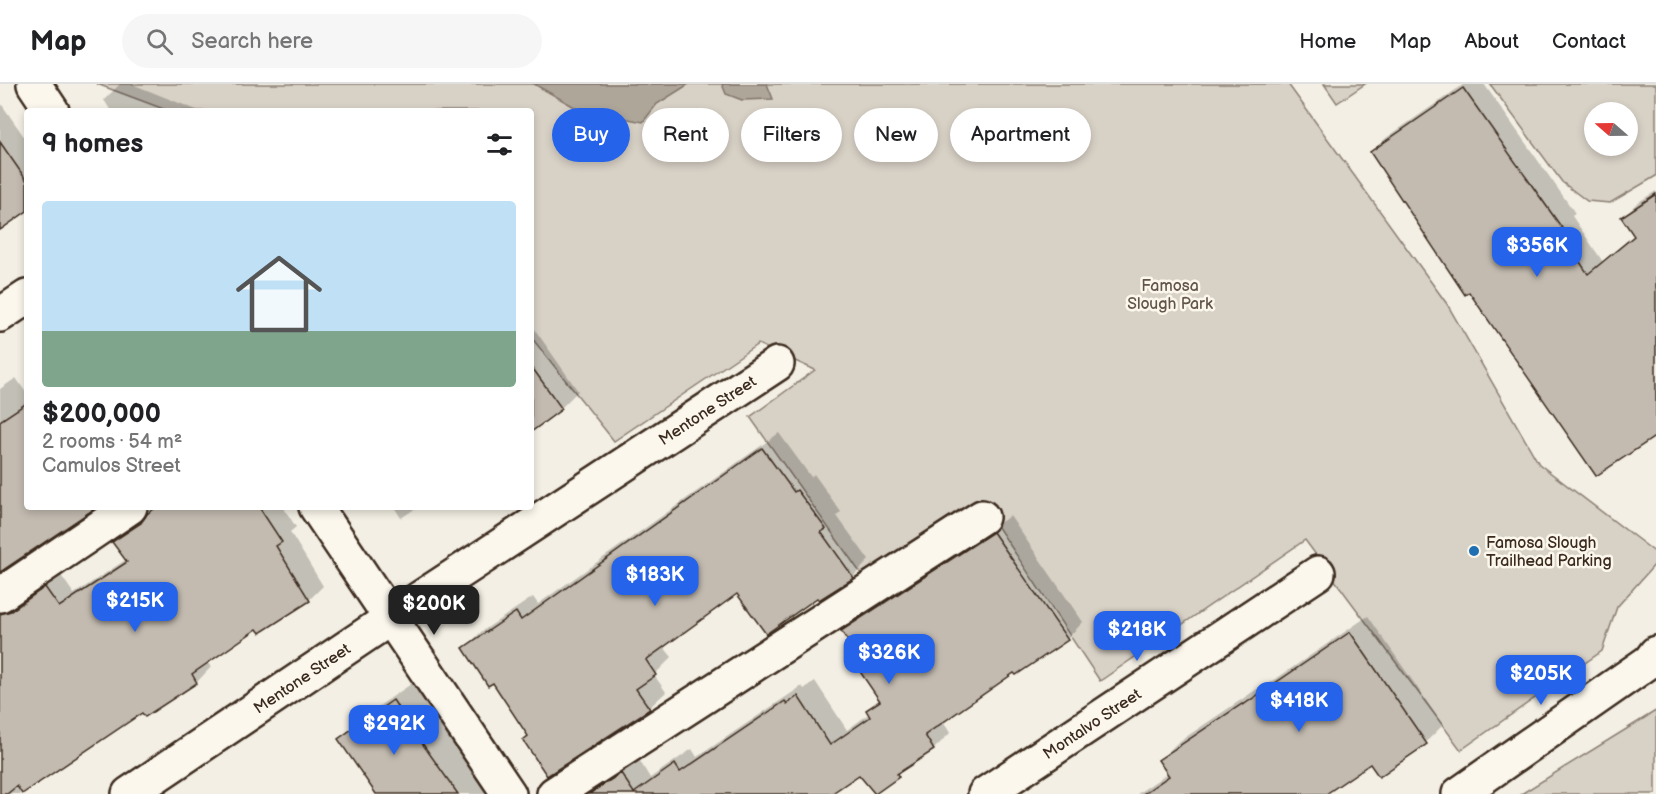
<!DOCTYPE html>
<meta charset="utf-8">
<style>
:root{--surface:#fff;--page:#f6f6f6;--text:#202124;--muted:#757577;--line:#e0e0e0;--accent:#2563eb}
body{margin:0;font-family:"Balsamiq Sans",sans-serif;background:var(--page);color:var(--text);height:100vh;display:flex;flex-direction:column;font-size:22px;white-space:nowrap}
*{box-sizing:border-box;margin:0}
p{font-size:20px;color:var(--muted)}
.icon{flex:none;width:33px;height:33px;fill:none;stroke:currentColor;stroke-width:2;stroke-linecap:round;stroke-linejoin:round}
.map{position:relative;flex:1;overflow:hidden}
.sheet{position:absolute;left:24px;top:24px;width:510px;height:402px;display:flex;flex-direction:column;background:var(--surface);border-radius:6px;box-shadow:0 3px 9px #0003}
.sheet>*{flex:none}
.guide{position:absolute;left:552px;top:24px;width:570px;height:54px;display:flex;gap:12px}
.needle{width:39px;rotate:290deg}
.fabs{position:absolute;left:1584px;top:18px;display:grid;gap:12px}
.fabs a{display:grid;place-items:center;width:54px;height:54px;border-radius:50%;background:var(--surface);box-shadow:0 3px 9px #0003;font-size:30px}
.price{position:absolute;translate:-50% -51px;padding:0 14px;border-radius:12px;background:var(--accent);color:#fff;font-size:20px;line-height:39px;filter:drop-shadow(0 2px 3px #0008)}
.price::after{content:'';position:absolute;left:50%;top:36px;width:18px;height:14px;margin-left:-9px;background:inherit;clip-path:polygon(0 0,100% 0,50% 100%)}
.price.current{background:#222;color:#fff}
ul{padding:0;list-style:none}
li{display:grid;align-content:center;gap:12px;height:318px;padding:0 18px}
li span{display:grid;place-items:center;height:186px;border-radius:6px;color:#555}
li>.icon{margin-inline-start:auto}
span .icon{width:108px;height:108px;fill:#fffc;stroke-width:1}
li b{font-size:26px}
h2{display:flex;justify-content:space-between;align-items:center;height:72px;padding:0 18px;font-size:26px}
.tag{padding:0 21px;border-radius:27px;background:var(--surface);box-shadow:0 3px 9px #0003;font-size:21px;line-height:54px}
.tag.current{background:var(--accent);color:#fff}
header{display:flex;align-items:center;gap:36px;box-sizing:border-box;height:84px;padding:0 30px;background:var(--surface);border-bottom:2px solid var(--line)}
header strong{font-size:28px}
nav{display:flex;gap:33px;margin-inline-start:auto;font-size:21px}
.search{width:420px;height:54px;background:var(--page);display:flex;align-items:center;gap:15px;box-sizing:border-box;padding:0 21px;border-radius:33px;color:var(--muted);font-size:22px}
.map>svg:first-child{display:block}
</style>
<header>
<strong>Map</strong>
<div class="search"><svg class="icon" aria-label="search" viewBox="0 0 24 24"><circle cx="10" cy="10" r="6"/><path d="M15 15l6 6"/></svg>Search here</div>
<nav><a>Home</a><a>Map</a><a>About</a><a>Contact</a></nav>
</header>
<div class="map">
<svg width="1656" height="710" viewBox="0 0 1656 710">
<rect width="100%" height="100%" fill="#f3efe4"/>
<filter id="ink" filterUnits="userSpaceOnUse"><feTurbulence type="fractalNoise" baseFrequency=".0167" numOctaves="2"/><feDisplacementMap in="SourceGraphic" scale="12" xChannelSelector="R" yChannelSelector="G"/><feConvolveMatrix kernelMatrix="1 2 1 2 8 2 1 2 1" color-interpolation-filters="sRGB"/></filter>
<g filter="url(#ink)">
<g fill="#d8d1c6" stroke="#8a7e72" stroke-width="1.5" fill-rule="evenodd">
<path d="M97,0h1191l159,220 92,160 117,89v10l-39,44 -15,44 -141,99 -156,-210 -205,141 -120,-181 -116,78 -114,-161 65,-47 -57,-26 -144,97 -83,-104v-226h-362z"/>
<path d="M1324,0h41l-28,19z"/>
<path d="M1490,0h166v92l-46,27 -23,-2 -25,-19zM1594,28h34v34h-34z"/>
<path d="M1656,627v83h-135l133,-82z"/>
</g>
<g fill="#afa69a" stroke="#817468" stroke-width="1.5">
<path d="M534,0h155l-32,20 -14,18 -65,-13z"/>
<path d="M722,0h45l6,15 -31,1 -16,-6z"/>
</g>
<g fill="#0003">
<path d="M120,0h12l67,27h-88l-7,-11z"/>
<path d="M1464,0h20l91,129 -3,3 31,46 32,-27 -12,-18 14,-14 19,-12v243l-284,-282 14,-14z"/>
<path d="M0,18l25,36 -1,2 3,5v64l-27,19z"/>
<path d="M531,240l47,67 -17,17 -21,15 -9,5z"/>
<path d="M16,294l11,16v113h64l-91,64v-182z"/>
<path d="M779,349l32,44 3,-3 27,38 -4,4 32,44 -16,17 -36,19 -80,-4 -74,54 9,11 -18,18 12,17 -17,16 -120,27 -36,-55 -28,-32 16,-16 52,-35 5,7z"/>
<path d="M156,423h127l13,20 -6,5 33,54 -14,14 -52,27 -50,35 4,5 -14,15 -51,33 -3,-4 -124,83h-19v-173l20,-15 15,-15 25,-17 14,20 53,-35 -13,-17 15,-15z"/>
<path d="M394,423h24l-17,11z"/>
<path d="M1010,432l73,106 -16,17 -52,32 -72,50 7,12 -16,16 -25,15 -11,11 -24,18 -14,-20 -28,18 2,3h-250l54,-36 12,20 42,-29 5,8 105,-71 2,3 11,-8 32,49 23,-17 -2,-3 12,-12 -24,-49 -13,-18 16,-16z"/>
<path d="M1368,532l75,109 -17,17 -56,20 -47,32h-186l31,-21 -8,-13 17,-17 83,-56 1,2z"/>
<path d="M414,598l78,112h-114l-38,-55 20,-20z"/>
</g>
<g fill="#c3bbb0" stroke="#3b2a1e" stroke-width="1.5">
<path d="M1463,4l99,140 -3,3 29,43 46,-38 -13,-19 35,-23v242l-60,40 -127,-184 -4,3 -95,-143z"/>
<path d="M0,58l27,39v30l-27,19z"/>
<path d="M531,282l31,43 -31,23z"/>
<path d="M27,319v104h70l-97,65v-151z"/>
<path d="M762,364l32,44 3,-2 29,39 -5,3 33,46 -35,22 -2,-2 -51,36 -29,-40 -91,66 10,15 -20,14 14,20 -103,67 -24,-36 5,-4 -35,-53 -5,3 -25,-38 53,-36 5,8z"/>
<path d="M157,423h102l23,35 -6,4 34,55 -50,32 -3,-4 -65,45 5,9 -52,34 -3,-4 -120,81 -5,-8 -10,8h-7v-180l11,-3 34,-24 14,20 68,-45 -15,-20 29,-19 6,-9z"/>
<path d="M993,448l75,108 -52,35 -2,-2 -89,62 9,15 -37,24 2,3 -24,17 -16,-19 -28,19h-242l32,-21 13,20 41,-29 5,8 105,-71 2,3 11,-8 32,49 40,-28 -4,-7 14,-9 -32,-47 6,-4 -13,-19z"/>
<path d="M1350,548l77,112 -48,33 -9,-13 -44,30h-183l26,-18 -11,-16 84,-56 1,1z"/>
<path d="M393,616l24,36 41,58h-82l-38,-55z"/>
</g>
<g fill="none" stroke-linecap="round" stroke-linejoin="round">
<defs>
<g id="minor">
<path d="M34,0l18,27"/>
<path d="M0,231l27,-18"/>
<path d="M316,423l193,287"/>
<path d="M0,511l130,-88"/>
<path id="s1" d="M129,710l293,-197 355,-233"/>
<path d="M554,710l428,-277"/>
<path id="s2" d="M985,710l333,-221"/>
<path d="M1459,710l191,-133 6,-8"/>
</g>
</defs>
<use href="#minor" stroke="#3b2a1e" stroke-width="38"/>
<use href="#minor" stroke="#fbf7ec" stroke-width="33"/>
</g>
</g>
<circle fill="#1f6fb2" stroke="#fbf7ec" stroke-width="2" cx="1474" cy="467" r="6"/>
<g text-anchor="middle" stroke-width="5" stroke-linejoin="round" paint-order="stroke">
<g font-size="16" fill="#625448" stroke="#fbf7ec">
<text x="1170" y="207">Famosa<tspan x="1170" dy="18">Slough Park</tspan></text>
</g>
<g font-size="16" fill="#3b2a1e" stroke="#fbf7ec">
<text dy="6" stroke="none"><textPath href="#s1" startOffset="694">Mentone Street</textPath></text>
<text dy="6" stroke="none"><textPath href="#s1" startOffset="208">Mentone Street</textPath></text>
<text dy="6" stroke="none"><textPath href="#s2" startOffset="128">Montalvo Street</textPath></text>
</g>
<g font-size="16" fill="#3b2a1e" stroke="#fbf7ec" text-anchor="start">
<text x="1486" y="464">Famosa Slough<tspan x="1486" dy="18">Trailhead Parking</tspan></text>
</g>
</g>
</svg>
<div class="fabs">
<a><svg class="needle" viewBox="-14 -14 28 28"><path d="M0-13l5 13h-10z" fill="#e53935"/><path d="M0 13l5-13h-10z" fill="#757577"/></svg></a>
</div>
<b class="price" style="left:1537px;top:194px">$356K</b>
<b class="price" style="left:655px;top:523px">$183K</b>
<b class="price" style="left:135px;top:549px">$215K</b>
<b class="price current" style="left:434px;top:552px">$200K</b>
<b class="price" style="left:1137px;top:578px">$218K</b>
<b class="price" style="left:889px;top:601px">$326K</b>
<b class="price" style="left:1541px;top:622px">$205K</b>
<b class="price" style="left:1299px;top:649px">$418K</b>
<b class="price" style="left:394px;top:672px">$292K</b>
<div class="guide">
<a class="tag current">Buy</a>
<a class="tag">Rent</a>
<a class="tag">Filters</a>
<a class="tag">New</a>
<a class="tag">Apartment</a>
</div>
<section class="sheet">
<h2>9 homes<svg class="icon" aria-label="filters" viewBox="0 0 24 24"><path d="M4 7h16M4 17h16"/><circle cx="9" cy="7" r="2"/><circle cx="15" cy="17" r="2"/></svg></h2>
<ul>
<li><span style="background:linear-gradient(#bfe0f5 70%,#7fa58c 0)"><svg class="icon" aria-label="home" viewBox="0 0 24 24"><path d="M3 11l9-7 9 7M6 9v11h12V9"/></svg></span><div><b>$200,000</b><p>2 rooms · 54 m²</p><p>Camulos Street</p></div></li>
</ul>
</section>
</div>
